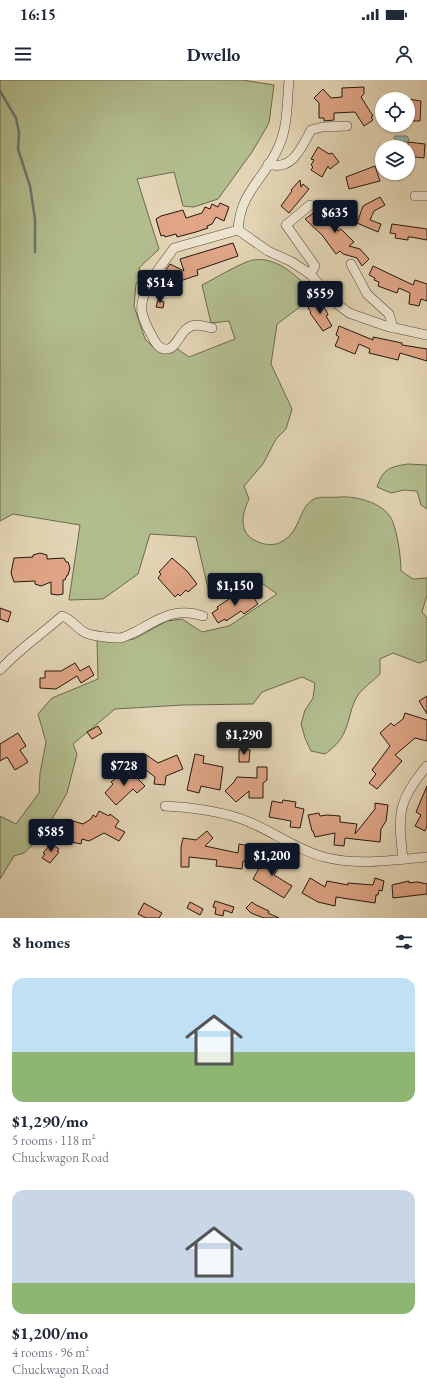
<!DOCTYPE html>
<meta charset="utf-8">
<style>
:root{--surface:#fff;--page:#f2f2f3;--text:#1f2937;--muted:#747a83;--accent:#111827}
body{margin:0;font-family:"EB Garamond",serif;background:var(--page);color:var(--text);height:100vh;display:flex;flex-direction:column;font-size:15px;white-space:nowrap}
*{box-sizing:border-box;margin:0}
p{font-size:13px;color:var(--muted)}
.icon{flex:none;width:22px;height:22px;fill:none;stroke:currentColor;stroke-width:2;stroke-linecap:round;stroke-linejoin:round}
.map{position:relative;height:838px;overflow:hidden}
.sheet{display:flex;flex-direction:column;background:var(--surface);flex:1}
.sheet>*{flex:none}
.buttons{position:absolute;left:375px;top:12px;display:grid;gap:8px}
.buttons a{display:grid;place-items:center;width:40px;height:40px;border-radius:50%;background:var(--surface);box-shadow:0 1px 3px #0004;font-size:20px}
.price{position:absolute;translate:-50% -34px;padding:0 9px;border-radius:4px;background:var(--accent);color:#fff;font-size:13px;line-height:26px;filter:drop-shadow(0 1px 2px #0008)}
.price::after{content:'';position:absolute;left:50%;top:24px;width:12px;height:9px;margin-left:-6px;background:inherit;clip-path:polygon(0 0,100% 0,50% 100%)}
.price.current{background:#222;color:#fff}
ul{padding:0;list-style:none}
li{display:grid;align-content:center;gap:8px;height:212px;padding:0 12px}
li span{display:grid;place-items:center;height:124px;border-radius:12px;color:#555}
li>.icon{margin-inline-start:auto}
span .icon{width:72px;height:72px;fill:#fffc;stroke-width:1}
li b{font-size:17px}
h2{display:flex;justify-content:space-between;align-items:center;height:48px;padding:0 12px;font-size:17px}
.status{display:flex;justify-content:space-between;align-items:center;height:28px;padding:0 20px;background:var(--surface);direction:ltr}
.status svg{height:11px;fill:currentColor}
header{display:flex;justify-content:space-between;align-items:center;height:52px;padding:0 12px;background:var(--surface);font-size:18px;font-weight:700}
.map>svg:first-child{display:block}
</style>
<div class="status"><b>16:15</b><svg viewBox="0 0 49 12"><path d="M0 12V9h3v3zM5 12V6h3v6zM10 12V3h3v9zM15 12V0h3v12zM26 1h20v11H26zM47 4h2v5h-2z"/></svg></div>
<header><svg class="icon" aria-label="menu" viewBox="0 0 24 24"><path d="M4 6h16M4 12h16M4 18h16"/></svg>Dwello<svg class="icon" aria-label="person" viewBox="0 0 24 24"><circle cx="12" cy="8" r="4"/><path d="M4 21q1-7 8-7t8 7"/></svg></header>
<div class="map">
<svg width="427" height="838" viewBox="0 0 427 838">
<rect width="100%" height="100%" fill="#e2d4b4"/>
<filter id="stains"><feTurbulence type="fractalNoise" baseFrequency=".005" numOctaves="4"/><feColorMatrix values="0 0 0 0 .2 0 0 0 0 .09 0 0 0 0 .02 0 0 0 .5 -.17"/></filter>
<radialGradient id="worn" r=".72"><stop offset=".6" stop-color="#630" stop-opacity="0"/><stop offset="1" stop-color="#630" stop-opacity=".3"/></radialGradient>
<g fill="#b2bd8e" stroke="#6c6a4e">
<path d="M0,0h242l32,5 -5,38 -17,29 -34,47 -24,8 -11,-1 -9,-34 -37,7 22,70 -20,19 3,10 -6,6 -2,22 11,33 11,11 20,-2 13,9 46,-18 -6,-18 -18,2 -9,-38c12,-6 40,-23 51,-25 26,-4 46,19 63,35l-39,29 -6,40 21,45 -6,20 -10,10 -13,25 -19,22 5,13c-9,19 -10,37 12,44 5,2 14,2 18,0 23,-10 18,-35 35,-44 6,-3 18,-1 25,-2 15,-1 39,4 50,18 8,10 12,43 12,56l12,8 14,-1v17l-5,17 5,6v42l-8,3 -26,-10 -13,6v15c-6,6 -18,15 -22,21 -8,12 -8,26 -14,38 -4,9 -11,15 -19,21l-14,-3 -6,-13 -4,-14 4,-14 8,-12 2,-15 -13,-6 -40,15 -9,12 -70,1 -68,4 -42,35 4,10 -10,39 -24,42 -19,18 -10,3 -14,23v-63l16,8 23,-31 1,-20 6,-31 -8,-28 14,-16 46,-19 -1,-39 37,-1 33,-18 15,-2 20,13 27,-6 48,-32 -24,-17 -43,20 -14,-60 -46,-3 -12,40 -35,25 -34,1 11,-75 -67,-11 -13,7z"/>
<path d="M408,384l19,1v44l-6,-4 -4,-14 -13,-1 -13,3 -14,-6c6,-18 12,-20 31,-23z"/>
</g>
<path fill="#97b7b5" stroke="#6a7772" d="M395,56h12l2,4 -2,2 -9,-1 -4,-3z"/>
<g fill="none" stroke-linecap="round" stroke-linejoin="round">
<path stroke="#6a7772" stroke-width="2.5" d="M0,11l16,27 3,15 -1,16 12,37 5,33v33"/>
</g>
<g fill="#dfa586" stroke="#26160e">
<path d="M364,7v7l-3,3 12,19 -2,1 2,3 -9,6 -9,-14 -21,1v7l-10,1v-3h-5v-15l-5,-5 9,-9 8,9 11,-1v-9z"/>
<path d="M408,19l13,2 -1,20h-12z"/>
<path d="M408,62l17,2 -1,14 -16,-2z"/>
<path d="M318,67l11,7 3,-1 7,9 -9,7 -2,-3 -6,11 -11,-7 2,-3 -2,-2 3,-5 -3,-1z"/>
<path d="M375,86l5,15 -31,8 -3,-12z"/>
<path d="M300,100l1,7 2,-3 6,5 -20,24 -8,-7 11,-15 -1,-1z"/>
<path d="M380,117l5,8 -11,6 -4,9 11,4 -3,8 -21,-9 6,-17z"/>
<path d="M220,123l9,4 -5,14 -8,-4 -4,7 -5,2 1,2 -12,4 -19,5 -1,-3 -11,3 -1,-2 -3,1 -5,-17 5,-3 22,-6 3,8 16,-5 3,-6 5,2 2,-5 6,3z"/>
<path d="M329,125l8,8 -7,9 8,9 3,-2 13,13 -5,4 11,3 9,10 -7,7 -5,-8 -14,-4 -3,-3 -4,3 -14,-19 -17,-16 14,-10 3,3z"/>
<path d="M392,144l35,5v11l-16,-3h-3v3l-13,-2 1,-4 -6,-1z"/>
<path d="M233,163l5,13 -41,14 1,5 -21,7 -4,9 -11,-5 4,-8 -4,-2 8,-12 14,7 -4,-12z"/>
<path d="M373,186l40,19 2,-5 12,4v17l-6,-2 -2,7 -10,-2 1,-11 -11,-5 -2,5 -19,-7 1,-4 -5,-2 1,-2 -6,-3z"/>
<path d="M158,220l6,2 -1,6 -7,-1z"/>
<path d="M317,220l9,10 2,5 -2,1 6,10 -9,5 -13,-18 1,-1 -3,-4z"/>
<path d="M339,246l34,14v-3l29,6v2l25,4v12l-27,-8 -2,7 -29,-7 1,-4 -11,-5 -4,10 -20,-8 4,-9 -3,-2z"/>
<path d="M40,473l7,2v4l17,-1 2,4h2l2,6 -2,7h-1l-2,5h-2v14l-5,1 -7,-1v-12l-10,4 -6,-2v-3l-21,1 -3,-9 3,-15 19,-1v-2z"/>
<path d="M172,478l15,13 10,13 -9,8 -2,-2 -6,6 -2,-2 -3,3 -17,-19 3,-4 -2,-2z"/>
<path d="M249,511l9,13 -14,10 -3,-3 -15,10 -1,-2 -7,4 -6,-10 6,-4 -1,-2 21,-14 3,4z"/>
<path d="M0,528l11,4 -3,10 -8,-3z"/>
<path d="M75,583l5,8 9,-5 5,9 -13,8 -4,-7 -21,13 -16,-1v-10h5v-7h16z"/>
<path d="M427,616v18l-8,-13z"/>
<path d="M405,633l22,7v21l-12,-3 -20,17 7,6 -25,28 -8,-6 7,-9 -4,-4 18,-24 -10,-13 11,-10 3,3 9,-7z"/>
<path d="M98,646l4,7 -10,6 -5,-7z"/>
<path d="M18,653l8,13 -6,4 8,12 -13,8 -8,-13 -7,4v-17z"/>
<path d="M239,670h11l-1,12h-10z"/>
<path d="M145,674l13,9 19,-8 6,14 -17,7 -1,9 -11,-1 1,-7 -17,-13z"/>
<path d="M195,674l9,2 -1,7 20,4 -3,23 -19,-4 -2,7 -12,-3z"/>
<path d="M257,687h10v13l-4,3v15h-14v-7l-13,11 -11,-11 9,-9 3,-5 20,1z"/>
<path d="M128,689l17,17 -8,7 -4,-4 -17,16 -11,-12 8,-9 -2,-2z"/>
<path d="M427,706v40l-2,5 -10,-5 6,-11 -5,-3z"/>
<path d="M283,720l13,2 -1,5 9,2 -4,19 -10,-1 1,-6 -22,-4 3,-16 10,2z"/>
<path d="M375,723l13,2 -2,16 -5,8 -1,13 -35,-4 -1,8 -10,-1 1,-12 -20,4 -2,-6h-1l-4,-16 11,-2 1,3 7,-1 13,1v6l17,2 -2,10 20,-25z"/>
<path d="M99,731l10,5 1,-2 9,7 -4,6 10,5 -6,9 -15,-8 -15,8 -7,-2 -1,5 -9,-2 1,-6 -6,-2 3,-11 2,1 1,-3 10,3 8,-5 2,-4 3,2z"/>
<path d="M207,751l6,7 -8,8 33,7 1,-9 11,2 -3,16 -4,-1 -1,8 -26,-3 1,-6 -28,-3v10h-8v-20l2,-9 13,2z"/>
<path d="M51,764l8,5 -2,2 2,1 -9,11 -8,-5 3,-4 -2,-1z"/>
<path d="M267,774l15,9 -8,12 18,11 -8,12 -31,-19z"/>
<path d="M310,798l15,9 2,-6 21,4v-2l25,2 2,-7 9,3 -2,10 -3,-1 -1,5h-2l-1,8 -39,-6 -1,9 -17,-4 -16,-9z"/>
<path d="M409,801v2l8,-1 10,2v10l-34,4 -1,-13z"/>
<path d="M215,821l19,6 -2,6 -8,-3 -1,6 -8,-2 1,-6 -3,-1z"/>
<path d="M190,822l13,7 -3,6 -13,-7z"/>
<path d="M252,822l4,3 13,6 -1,2 11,5h-15l-13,-5 -5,-5z"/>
<path d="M144,823l18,10 -3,5h-13l-8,-4z"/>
</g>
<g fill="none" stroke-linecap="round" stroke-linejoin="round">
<defs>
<g id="minor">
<path d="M268,84c24,8 34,-17 43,-34l11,-3 25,-1"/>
<path d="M415,116h12"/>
<path d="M238,150l30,21 24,11 18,12 27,30 12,9 37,13 41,9"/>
<path d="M238,150c2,-39 27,-51 41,-84 9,-20 8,-45 10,-66"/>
<path d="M351,184l16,30 22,20 4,14"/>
<path d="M310,194l5,-8 -29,-41 24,-20"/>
<path d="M212,248c-5,-1 -11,-3 -16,-3 -16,1 -18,24 -29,24 -8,1 -12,-7 -15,-13 -5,-9 -12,-22 -10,-32 2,-20 21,-40 32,-56l64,-18"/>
<path d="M0,590c19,-21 41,-35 62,-54 9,3 14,11 22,16 6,4 28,6 36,6 6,-1 12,-5 17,-7 23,-13 39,-24 66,-15"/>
<path d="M165,726c25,1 62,6 84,16 25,10 48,28 75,35 34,9 69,3 103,0"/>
<path d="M403,779c-5,-44 -6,-58 24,-93"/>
</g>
</defs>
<use href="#minor" stroke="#554638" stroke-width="10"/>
<use href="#minor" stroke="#ece3ce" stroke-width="9"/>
</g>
<rect width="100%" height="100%" filter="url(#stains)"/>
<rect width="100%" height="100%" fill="url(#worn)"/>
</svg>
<div class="buttons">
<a><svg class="icon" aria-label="locate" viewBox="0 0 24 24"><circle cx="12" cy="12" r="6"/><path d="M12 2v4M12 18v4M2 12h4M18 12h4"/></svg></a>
<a><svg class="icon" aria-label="layers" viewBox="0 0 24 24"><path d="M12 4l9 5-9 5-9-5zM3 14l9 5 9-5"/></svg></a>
</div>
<b class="price" style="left:335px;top:154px">$635</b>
<b class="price" style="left:160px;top:224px">$514</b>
<b class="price" style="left:320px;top:235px">$559</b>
<b class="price" style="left:235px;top:527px">$1,150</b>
<b class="price current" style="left:244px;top:676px">$1,290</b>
<b class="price" style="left:124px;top:707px">$728</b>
<b class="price" style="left:51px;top:773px">$585</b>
<b class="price" style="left:272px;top:797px">$1,200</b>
</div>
<section class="sheet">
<h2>8 homes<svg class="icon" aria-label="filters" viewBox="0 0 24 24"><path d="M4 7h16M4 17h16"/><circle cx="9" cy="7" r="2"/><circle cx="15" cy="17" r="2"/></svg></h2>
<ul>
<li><span style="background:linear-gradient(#bfe0f5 60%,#8fb573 0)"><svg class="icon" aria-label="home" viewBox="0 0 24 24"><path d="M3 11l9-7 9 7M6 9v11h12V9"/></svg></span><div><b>$1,290/mo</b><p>5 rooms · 118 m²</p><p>Chuckwagon Road</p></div></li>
<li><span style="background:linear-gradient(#c9d6e8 75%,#8fb573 0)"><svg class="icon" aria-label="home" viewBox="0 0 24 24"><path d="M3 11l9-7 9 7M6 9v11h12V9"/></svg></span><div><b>$1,200/mo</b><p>4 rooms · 96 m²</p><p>Chuckwagon Road</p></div></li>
</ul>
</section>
